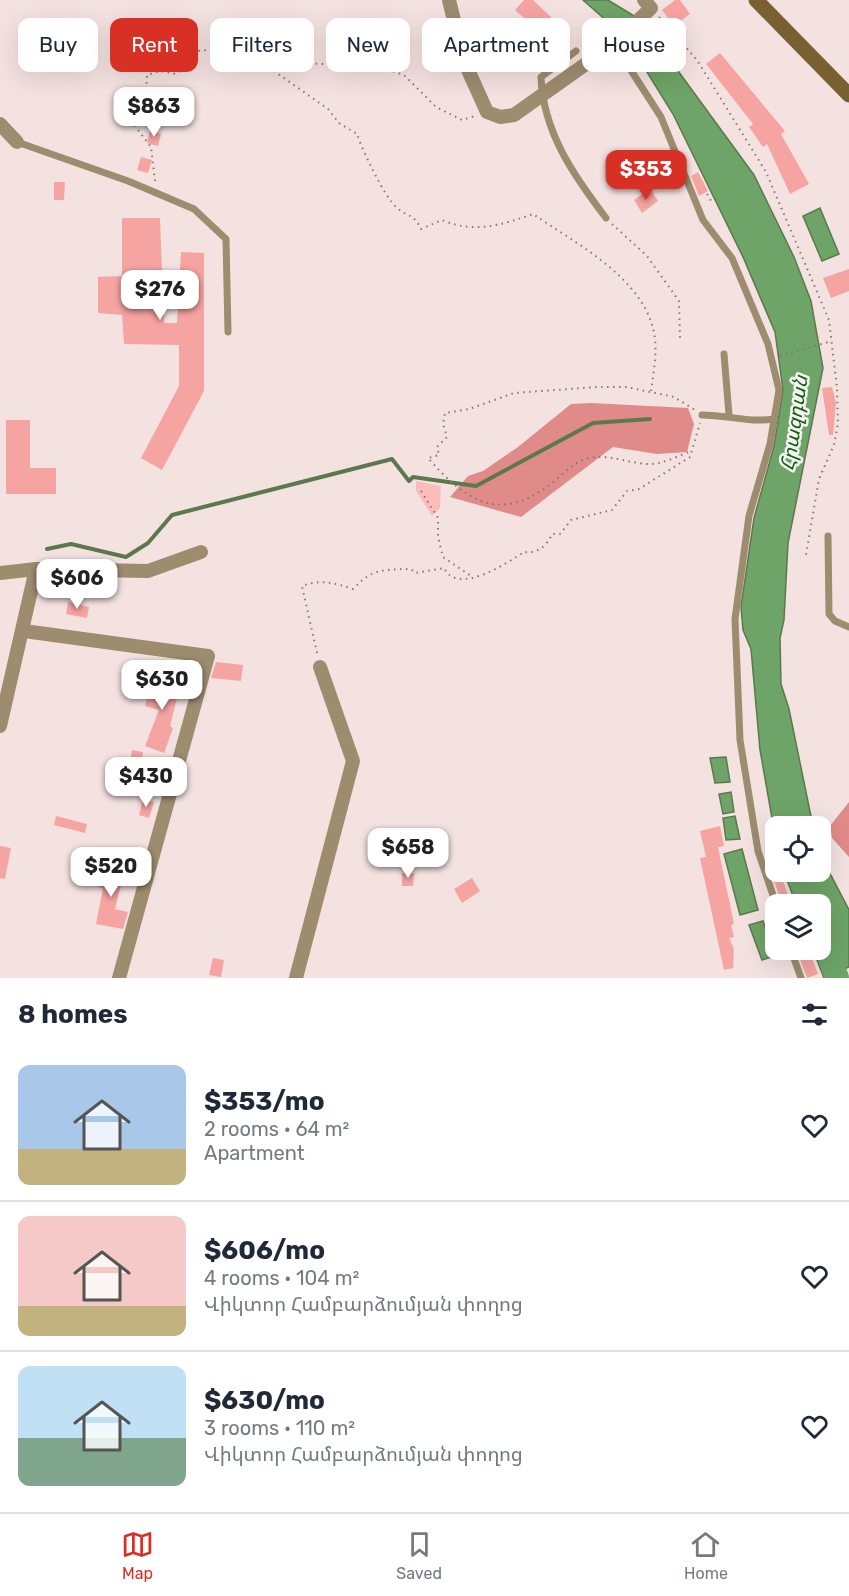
<!DOCTYPE html>
<meta charset="utf-8">
<style>
:root{--surface:#fff;--page:#f2f2f3;--text:#1f2937;--muted:#747a83;--line:#e0e1e3;--accent:#d93025}
body{margin:0;font-family:Rubik,"Noto Sans Armenian",sans-serif;background:var(--page);color:var(--text);height:100vh;display:flex;flex-direction:column;font-size:22px;white-space:nowrap}
*{box-sizing:border-box;margin:0}
p{font-size:20px;color:var(--muted)}
.icon{flex:none;width:33px;height:33px;fill:none;stroke:currentColor;stroke-width:2;stroke-linecap:round;stroke-linejoin:round}
.map{position:relative;height:978px;overflow:hidden}
.panel{display:flex;flex-direction:column;background:var(--surface);flex:1}
.panel>*{flex:none}
.hud{position:absolute;left:18px;top:18px;width:813px;height:54px;display:flex;gap:12px}
.tools{position:absolute;left:765px;top:816px;display:grid;gap:12px}
.tools a{display:grid;place-items:center;width:66px;height:66px;border-radius:12px;background:var(--surface);box-shadow:0 6px 24px #0002;font-size:30px}
.price{position:absolute;translate:-50% -51px;padding:0 14px;border-radius:12px;background:#fff;color:#222;font-size:20px;line-height:39px;filter:drop-shadow(0 2px 3px #0008)}
.price::after{content:'';position:absolute;left:50%;top:36px;width:18px;height:14px;margin-left:-9px;background:inherit;clip-path:polygon(0 0,100% 0,50% 100%)}
.price.selected{background:var(--accent);color:#fff}
ul{padding:0;list-style:none}
li{display:flex;align-items:center;gap:18px;height:150px;padding:0 18px}
li+li{border-top:2px solid var(--line)}
li span{display:grid;place-items:center;flex:none;width:168px;height:120px;border-radius:12px;color:#555}
li>.icon{margin-inline-start:auto}
span .icon{width:72px;height:72px;fill:#fffc;stroke-width:1}
li b{font-size:26px}
h2{display:flex;justify-content:space-between;align-items:center;height:72px;padding:0 18px;font-size:26px}
.pill{padding:0 21px;border-radius:12px;background:var(--surface);box-shadow:0 6px 24px #0002;font-size:21px;line-height:54px}
.pill.selected{background:var(--accent);color:#fff}
.dock{display:flex;justify-content:space-around;align-items:center;height:84px;border-top:2px solid var(--line);background:var(--surface);font-size:16px;color:var(--muted)}
.dock a{display:grid;justify-items:center;gap:3px}
.dock .selected{color:var(--accent)}
.map>svg:first-child{display:block}
</style>
<div class="map">
<svg width="849" height="978" viewBox="0 0 849 978">
<rect width="100%" height="100%" fill="#f4e2e1"/>
<path fill="#fcbdba" d="M416,481l25,5 -1,22 -8,8 -16,-25z"/>
<g fill="#e08b89">
<path d="M591,403l97,5 6,16 -7,28 -30,2 -44,-7 -92,70 -71,-20 18,-21 15,-5 35,-24 53,-43z"/>
<path d="M849,802v55l-17,-19 -2,-12z"/>
</g>
<g fill="#6ea467" stroke="#5c794e" stroke-width="1.5">
<path d="M583,0h25l33,20 113,155 40,82 17,44 12,67 -35,175 -4,77 -4,18 1,46 8,25 24,117h-37l-1,9 -15,-85 -9,-101 -8,-19 -2,-23 13,-89 20,-72 9,-56 -8,-58 -32,-75 -70,-143 -47,-76z"/>
<path d="M820,208l19,46 -17,7 -19,-45z"/>
<path d="M726,757l4,25 -15,1 -5,-25z"/>
<path d="M731,792l3,20 -11,2 -4,-20z"/>
<path d="M735,816l5,23 -14,1 -3,-22z"/>
<path d="M742,849l16,61 -18,5 -16,-61z"/>
<path d="M821,856l28,54v57l-25,11 -11,-28h7v-46h-24l-12,-32h36z"/>
<path d="M763,921l12,35 -13,4 -13,-35z"/>
</g>
<g fill="none" stroke-linecap="round" stroke-linejoin="round">
<path stroke="#5c794e" stroke-width="4" d="M47,549l24,-5 55,13 22,-14 24,-28 220,-56 17,22 4,-4 63,9 117,-63 57,-4"/>
<path stroke="#6ea467" stroke-width="24" d="M820,930l17,48"/>
</g>
<g fill="#f6a4a1">
<path d="M524,0h9l18,17 -12,14 -24,-21z"/>
<path d="M675,0h5l10,14 -16,12 -12,-16z"/>
<path d="M720,53l65,78 -4,3 28,50 -19,10 -23,-50 -4,3 -14,-20 4,-3 -47,-60z"/>
<path d="M150,131l11,3 -3,12 -11,-3z"/>
<path d="M141,157l11,3 -4,13 -11,-3z"/>
<path d="M698,172l10,19 -9,5 -8,-20z"/>
<path d="M54,182h11l-1,18h-10z"/>
<path d="M650,189l8,12 -16,12 -8,-13z"/>
<path d="M122,218h38l4,105h13l4,-71 23,1v138l-42,79 -21,-12 38,-72v-41l-55,-1 -2,-29 -24,-2v-36l24,-1z"/>
<path d="M849,269v22l-18,7 -8,-20z"/>
<path d="M832,387l4,16 -3,32h-4l-7,-47z"/>
<path d="M6,420h24v48h26v26h-50z"/>
<path d="M68,602l21,5 -2,11 -21,-4z"/>
<path d="M216,662l27,3 -2,16 -30,-3z"/>
<path d="M153,675l28,7 -11,44 3,2 -9,25 -19,-7 14,-36 -14,-4z"/>
<path d="M132,750l11,2 -3,19 -11,-2z"/>
<path d="M143,799l11,3 -5,16 -10,-3z"/>
<path d="M56,816l31,8 -2,9 -31,-8z"/>
<path d="M720,826l4,20 -6,1 16,77 -3,1 3,12 -5,1 5,11 -1,19 -9,2 -24,-112 6,-1 -6,-26z"/>
<path d="M0,846l11,2 -6,31 -5,-1z"/>
<path d="M775,861l1,11h4l11,32h-9l-14,-41z"/>
<path d="M103,864l22,5 -10,40 13,3 -5,17 -27,-5 7,-36 -6,-1z"/>
<path d="M402,873h12l-1,13h-11z"/>
<path d="M472,878l8,13 -18,12 -8,-14z"/>
<path d="M809,950l9,24 -11,4 -9,-24z"/>
<path d="M213,958l11,2 -3,17 -12,-2z"/>
</g>
<g fill="none" stroke-linecap="round" stroke-linejoin="round">
<g stroke="#8c7474" stroke-width="2" stroke-dasharray="1.5 4.5" stroke-linecap="butt">
<path d="M659,17l38,43 69,112 63,148 8,68 1,35 -4,22 -15,34 -13,76"/>
<path d="M264,64l64,45 11,14 18,11c5,16 28,64 40,74 12,10 16,5 24,21l21,-9c33,14 59,5 91,-6 42,29 111,64 121,119 4,18 -1,41 -3,59l23,5 21,13"/>
<path d="M155,181l-4,-34 -25,-33 19,-6 2,-33 13,-4 17,3 18,-23 26,-2 43,15 45,-1 77,6 18,6 32,32 26,13 13,-4"/>
<path d="M707,194l6,10"/>
<path d="M612,224l35,32 32,45 1,37"/>
<path d="M780,356l52,-15"/>
<path d="M650,392l-23,-5h-30l-83,6 -45,16 -24,4 -2,11 4,13 -10,10 2,8 -11,3c37,42 70,65 120,28 11,-8 25,-23 37,-27 23,-6 42,4 63,5 13,1 32,-9 44,-13"/>
<path d="M421,491l17,27v19l5,20 28,19"/>
<path d="M317,653l-15,-67c18,-7 33,-3 51,3 20,-21 29,-19 58,-20l4,4 29,-5c14,28 63,-5 80,-16 13,2 23,-6 28,-18h8l11,-14 41,-10 15,-19 12,-2 51,-32 10,-34"/>
</g>
<g stroke="#9d8c6e" stroke-width="7">
<path d="M614,44l47,73 42,103 29,38 36,86 11,46 -9,54 -21,72 -14,103 5,121 18,111 18,53"/>
<path d="M576,51l-35,26c2,55 33,99 65,141"/>
<path d="M17,142l111,39 66,28 32,30 2,93"/>
<path d="M724,354l5,61"/>
<path d="M702,415c25,0 48,8 72,4"/>
<path d="M828,536l1,78 6,7 14,6"/>
<path d="M791,950l10,28"/>
</g>
<g stroke="#9d8c6e" stroke-width="14">
<path d="M449,0l15,61 23,51 13,5 14,-2 100,-71 37,-36 -7,-8"/>
<path d="M0,124l17,18"/>
<path d="M0,573l36,-4 112,2 53,-19"/>
<path d="M24,631l184,25 -89,322"/>
<path d="M0,726l36,-157"/>
<path d="M296,978l57,-217 -33,-94"/>
</g>
<path stroke="#796032" stroke-width="15" d="M756,0l93,95"/>
</g>
<g text-anchor="middle" stroke-width="5" stroke-linejoin="round" paint-order="stroke">
<g font-size="20" font-style="italic" fill="#135f0a" stroke="#f4f4f4">
<text transform="translate(794 423) rotate(-82)" y="7">Հրազդան</text>
</g>
</g>
</svg>
<div class="tools">
<a><svg class="icon" aria-label="locate" viewBox="0 0 24 24"><circle cx="12" cy="12" r="6"/><path d="M12 2v4M12 18v4M2 12h4M18 12h4"/></svg></a>
<a><svg class="icon" aria-label="layers" viewBox="0 0 24 24"><path d="M12 4l9 5-9 5-9-5zM3 14l9 5 9-5"/></svg></a>
</div>
<b class="price" style="left:154px;top:138px">$863</b>
<b class="price selected" style="left:646px;top:201px">$353</b>
<b class="price" style="left:160px;top:321px">$276</b>
<b class="price" style="left:77px;top:610px">$606</b>
<b class="price" style="left:162px;top:711px">$630</b>
<b class="price" style="left:146px;top:808px">$430</b>
<b class="price" style="left:408px;top:879px">$658</b>
<b class="price" style="left:111px;top:898px">$520</b>
<div class="hud">
<a class="pill">Buy</a>
<a class="pill selected">Rent</a>
<a class="pill">Filters</a>
<a class="pill">New</a>
<a class="pill">Apartment</a>
<a class="pill">House</a>
</div>
</div>
<section class="panel">
<h2>8 homes<svg class="icon" aria-label="filters" viewBox="0 0 24 24"><path d="M4 7h16M4 17h16"/><circle cx="9" cy="7" r="2"/><circle cx="15" cy="17" r="2"/></svg></h2>
<ul>
<li><span style="background:linear-gradient(#a9c7e8 70%,#c2b280 0)"><svg class="icon" aria-label="home" viewBox="0 0 24 24"><path d="M3 11l9-7 9 7M6 9v11h12V9"/></svg></span><div><b>$353/mo</b><p>2 rooms · 64 m²</p><p>Apartment</p></div><svg class="icon" aria-label="heart" viewBox="0 0 24 24"><path d="M12 20l-8-8c-3-5 5-10 8-4 3-6 11-1 8 4z"/></svg></li>
<li><span style="background:linear-gradient(#f6c9c9 75%,#c2b280 0)"><svg class="icon" aria-label="home" viewBox="0 0 24 24"><path d="M3 11l9-7 9 7M6 9v11h12V9"/></svg></span><div><b>$606/mo</b><p>4 rooms · 104 m²</p><p>Վիկտոր Համբարձումյան փողոց</p></div><svg class="icon" aria-label="heart" viewBox="0 0 24 24"><path d="M12 20l-8-8c-3-5 5-10 8-4 3-6 11-1 8 4z"/></svg></li>
<li><span style="background:linear-gradient(#bfe0f5 60%,#7fa58c 0)"><svg class="icon" aria-label="home" viewBox="0 0 24 24"><path d="M3 11l9-7 9 7M6 9v11h12V9"/></svg></span><div><b>$630/mo</b><p>3 rooms · 110 m²</p><p>Վիկտոր Համբարձումյան փողոց</p></div><svg class="icon" aria-label="heart" viewBox="0 0 24 24"><path d="M12 20l-8-8c-3-5 5-10 8-4 3-6 11-1 8 4z"/></svg></li>
</ul>
</section>
<nav class="dock">
<a class="selected"><svg class="icon" aria-label="map" viewBox="0 0 24 24"><path d="M3 6l6-2 6 2 6-2v14l-6 2-6-2-6 2zM9 4v14M15 6v14"/></svg>Map</a>
<a><svg class="icon" aria-label="saved" viewBox="0 0 24 24"><path d="M7 4h10v16l-5-4-5 4z"/></svg>Saved</a>
<a><svg class="icon" aria-label="home" viewBox="0 0 24 24"><path d="M3 11l9-7 9 7M6 9v11h12V9"/></svg>Home</a>
</nav>
